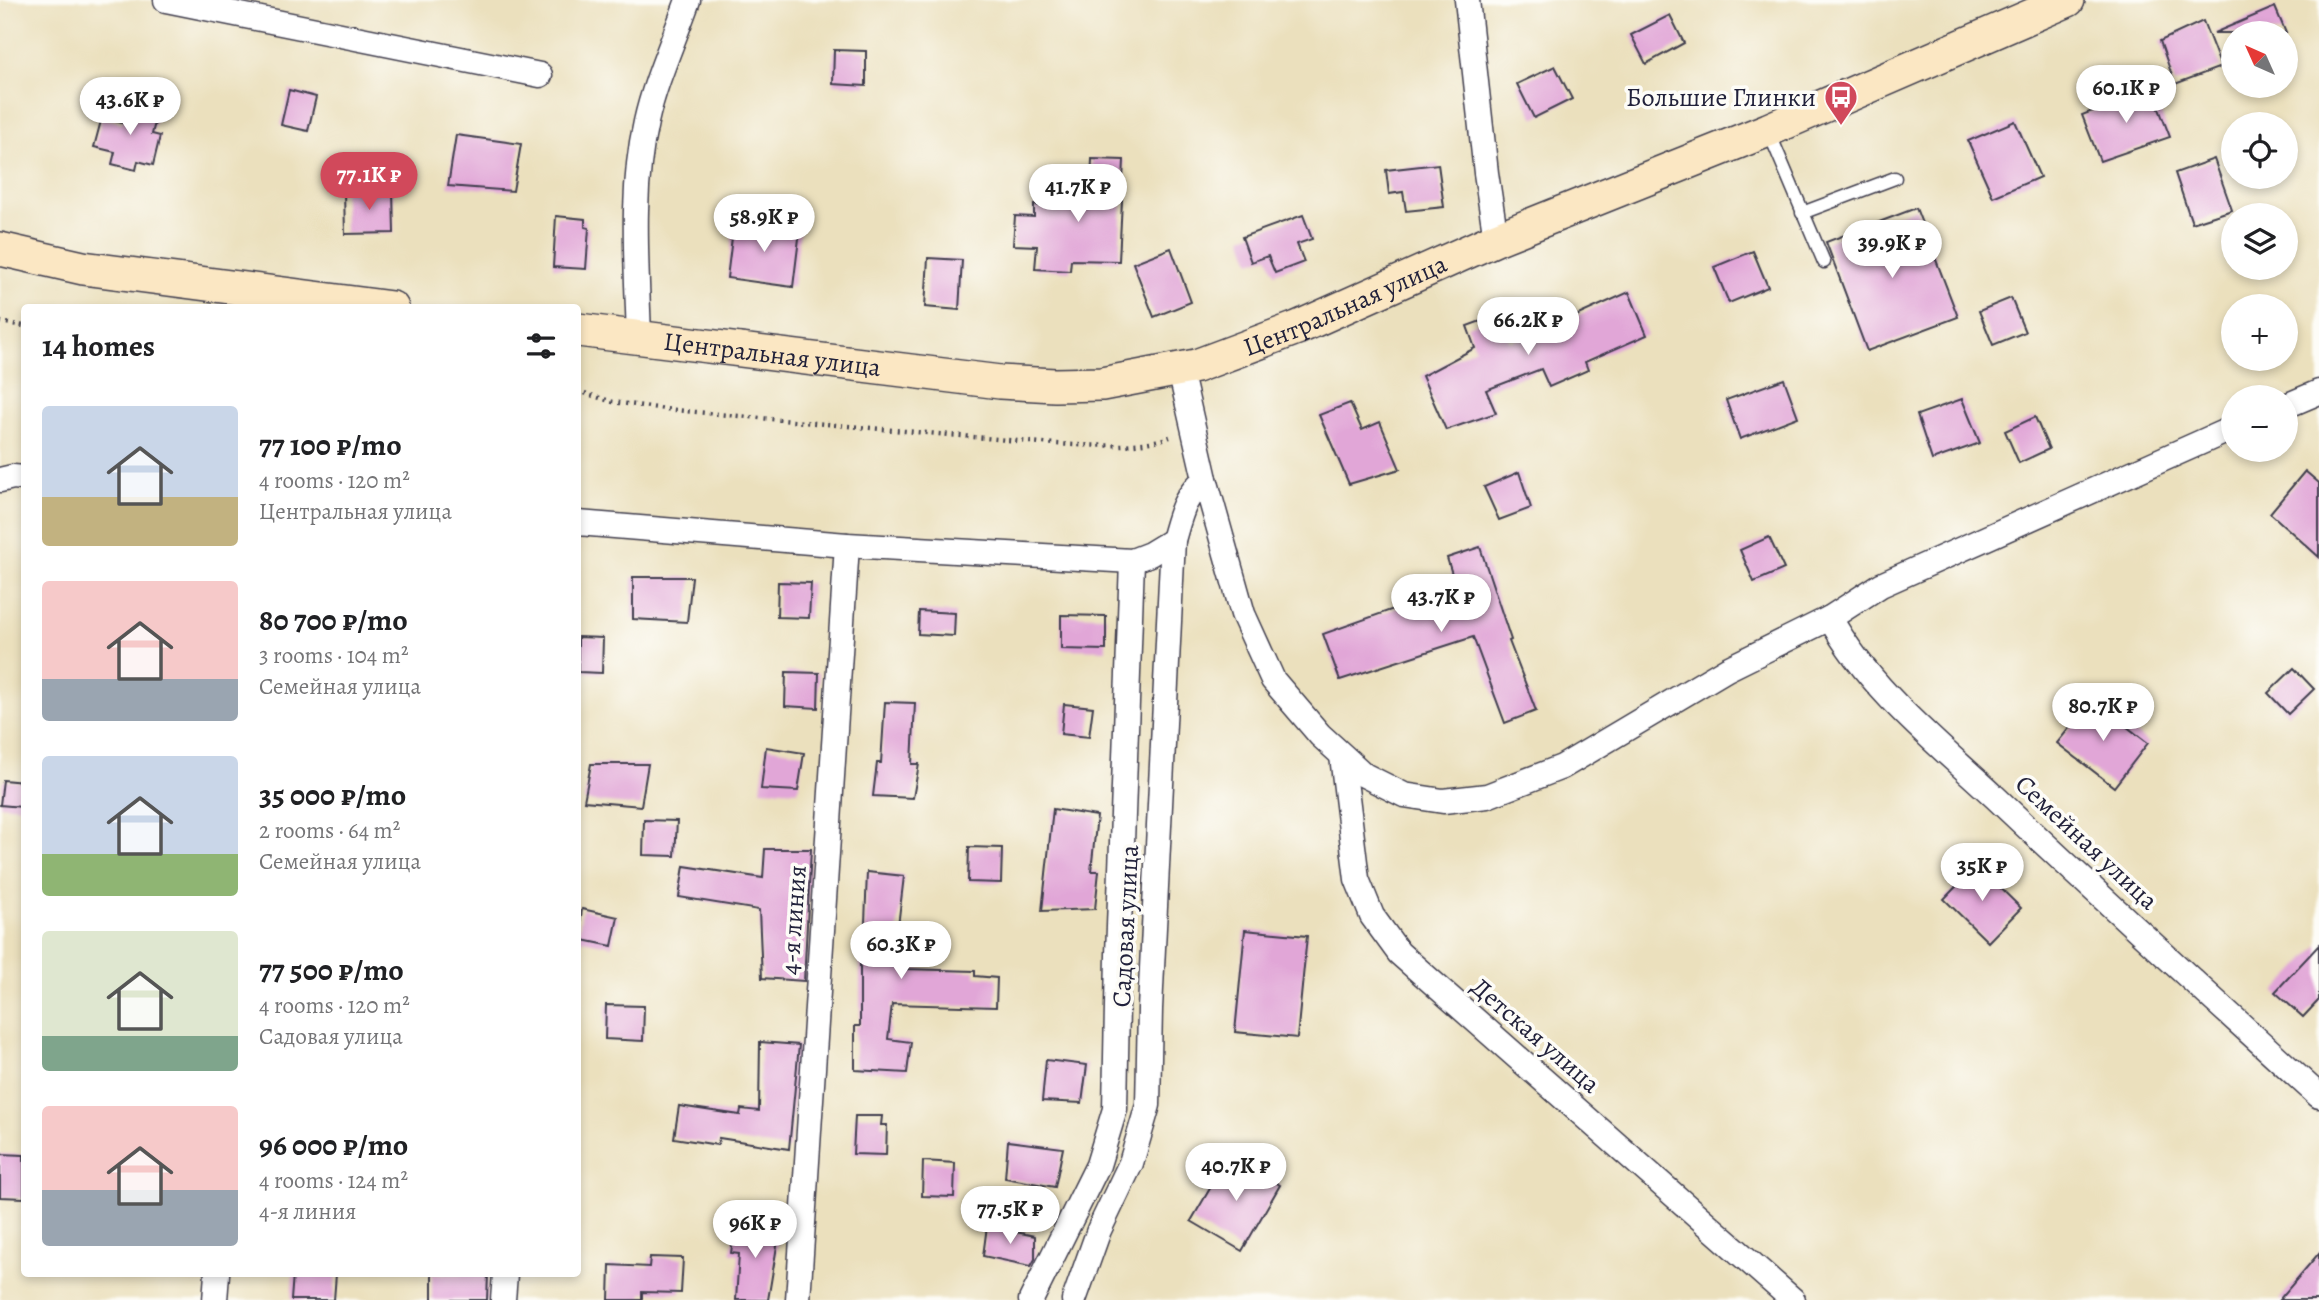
<!DOCTYPE html>
<meta charset="utf-8">
<style>
:root{--surface:#fff;--page:#f2f2f2;--text:#202124;--muted:#757577;--accent:#d1495b}
body{margin:0;font-family:Alegreya,serif;background:var(--page);color:var(--text);height:100vh;display:flex;flex-direction:column;font-size:26px;white-space:nowrap}
*{box-sizing:border-box;margin:0}
p{font-size:23px;color:var(--muted)}
.icon{flex:none;width:38px;height:38px;fill:none;stroke:currentColor;stroke-width:2;stroke-linecap:round;stroke-linejoin:round}
.map{position:relative;flex:1;overflow:hidden}
.panel{position:absolute;left:21px;top:304px;width:560px;height:973px;display:flex;flex-direction:column;background:var(--surface);border-radius:7px;box-shadow:0 4px 10px #0003}
.panel>*{flex:none}
.needle{width:46px;rotate:315deg}
.buttons{position:absolute;left:2221px;top:21px;display:grid;gap:14px}
.buttons a{display:grid;place-items:center;width:77px;height:77px;border-radius:50%;background:var(--surface);box-shadow:0 4px 10px #0003;font-size:35px}
.price{position:absolute;translate:-50% -60px;padding:0 16px;border-radius:24px;background:#fff;color:#222;font-size:23px;line-height:46px;filter:drop-shadow(0 2px 4px #0008)}
.price::after{content:'';position:absolute;left:50%;top:42px;width:21px;height:16px;margin-left:-10px;background:inherit;clip-path:polygon(0 0,100% 0,50% 100%)}
.price.current{background:var(--accent);color:#fff}
ul{padding:0;list-style:none}
li{display:flex;align-items:center;gap:21px;height:175px;padding:0 21px}
li span{display:grid;place-items:center;flex:none;width:196px;height:140px;border-radius:7px;color:#555}
li>.icon{margin-inline-start:auto}
span .icon{width:84px;height:84px;fill:#fffc;stroke-width:1}
li b{font-size:30px}
h2{display:flex;justify-content:space-between;align-items:center;height:84px;padding:0 21px;font-size:30px}
.map>svg:first-child{display:block}
</style>
<div class="map">
<svg width="2319" height="1300" viewBox="0 0 2319 1300">
<rect width="100%" height="100%" fill="#fdfcf7"/>
<filter id="ink" filterUnits="userSpaceOnUse"><feTurbulence type="fractalNoise" baseFrequency=".0143" numOctaves="2"/><feDisplacementMap in="SourceGraphic" scale="14" xChannelSelector="R" yChannelSelector="G"/><feConvolveMatrix kernelMatrix="1 2 1 2 8 2 1 2 1" color-interpolation-filters="sRGB"/></filter>
<filter id="wash" filterUnits="userSpaceOnUse"><feTurbulence type="fractalNoise" baseFrequency=".00686" numOctaves="4" result="noise"/><feDisplacementMap in="SourceGraphic" scale="28" xChannelSelector="R" yChannelSelector="G"/><feGaussianBlur stdDeviation="1.57" result="paint"/><feColorMatrix in="noise" values="0 0 0 0 0 0 0 0 0 0 0 0 0 0 0 0 0 1.4 0 .05"/><feComposite in="paint" operator="in"/></filter>
<g filter="url(#wash)">
<rect width="100%" height="100%" fill="#ebe0bd"/>
<g id="blocks">
<g fill="#e1a6d7">
<path d="M2275,7l11,26h-72z"/>
<path d="M1670,15l14,28 -38,21 -15,-29z"/>
<path d="M2203,21l18,46 -46,17 -15,-43z"/>
<path d="M834,50l32,1v35l-33,-2z"/>
<path d="M1555,66l17,33 -38,19 -17,-34z"/>
<path d="M2151,88l19,49 -70,24 -18,-46z"/>
<path d="M289,90l27,7 -8,34 -27,-6z"/>
<path d="M127,103l31,8 -6,23 8,2 -7,29 -15,-4 -2,9 -24,-6 3,-12 -21,-5 8,-30 20,6z"/>
<path d="M2015,121l25,56 -47,20 -25,-56z"/>
<path d="M456,135l65,9 -8,47 -65,-5z"/>
<path d="M1092,159l32,1 -5,101 -48,-1 -1,11 -35,-2 2,-23 -24,-1 2,-29 19,1v-12l56,4z"/>
<path d="M2214,159l18,51 -40,13 -17,-50z"/>
<path d="M1438,164l6,43 -38,4 -3,-19 -14,2 -3,-24z"/>
<path d="M393,190l1,43 -49,1 -1,-43z"/>
<path d="M1916,208l42,109 -91,34 -41,-109z"/>
<path d="M1303,215l9,24 -15,5 7,18 -29,11 -7,-17 -17,6 -9,-25z"/>
<path d="M556,216l29,3v8l4,1 -3,41 -33,-2z"/>
<path d="M734,222l66,8 -7,57 -66,-9z"/>
<path d="M1171,248l20,54 -37,15 -21,-54z"/>
<path d="M1753,251l15,36 -39,16 -15,-36z"/>
<path d="M928,258l34,2 -3,50 -34,-3z"/>
<path d="M1629,292l18,43 -62,27 3,8 -39,17 -8,-18 -55,21 10,23 -50,17 -24,-54 53,-28 -8,-22 33,-12 10,28 57,-22z"/>
<path d="M2011,298l14,34 -32,13 -14,-34z"/>
<path d="M1784,379l14,38 -58,22 -14,-39z"/>
<path d="M1962,399l18,44 -48,17 -15,-45z"/>
<path d="M1350,403l12,27 18,-8 20,47 -51,15 -30,-69z"/>
<path d="M2035,417l14,32 -30,14 -14,-32z"/>
<path d="M2305,471l14,12v74l-49,-44z"/>
<path d="M1519,472l12,36 -32,12 -15,-33z"/>
<path d="M1769,537l15,32 -30,13 -14,-32z"/>
<path d="M1480,547l31,93 -2,1 27,70 -31,12 -32,-86 -133,43 -17,-46 133,-47 -9,-29z"/>
<path d="M633,577h59l-5,45 -54,-3z"/>
<path d="M778,582l33,1 -2,35 -32,-1z"/>
<path d="M919,611l36,2 -1,23 -36,-2z"/>
<path d="M1061,615l45,1v34l-45,-1z"/>
<path d="M578,637l25,1 -1,35 -24,-1z"/>
<path d="M2294,668l20,21 -26,25 -20,-21z"/>
<path d="M786,672l33,1 -1,35 -33,-2z"/>
<path d="M2092,700l56,43 -34,44 -57,-44z"/>
<path d="M885,702l30,1 -3,61h7l-6,34 -40,-2 4,-33h4z"/>
<path d="M1064,704l29,3 -4,30 -28,-3z"/>
<path d="M766,747l38,6 -6,38 -37,-2z"/>
<path d="M591,764h57l-7,42 -57,-5z"/>
<path d="M3,780l21,2 -2,25 -22,-2z"/>
<path d="M1053,809l44,7 -6,55h8l-4,38 -53,2z"/>
<path d="M644,820l33,1 -2,35 -32,-1z"/>
<path d="M969,847l33,1 -1,35 -33,-1z"/>
<path d="M765,849h46l-7,132 -42,-3 -3,-68 -80,-13 5,-31 79,12z"/>
<path d="M1977,865l44,43 -33,34 -44,-43z"/>
<path d="M867,872l37,4 -9,75 12,1 -1,17 69,2v5l22,2 -1,29 -104,-3 -4,35 23,3 -4,31 -52,-3v-44h5v-78h4z"/>
<path d="M582,909l36,8 -6,29 -34,-7z"/>
<path d="M1245,930l62,6 -10,102 -62,-6z"/>
<path d="M2319,945v55l-16,17 -28,-25z"/>
<path d="M606,1005l38,1 -1,35 -38,-2z"/>
<path d="M760,1042l39,3 -10,104 -70,-11 -1,7 -44,-7 5,-32 61,9 1,-6 18,2z"/>
<path d="M1046,1060l41,5 -5,38 -40,-2z"/>
<path d="M855,1116h27l-1,9h6l-1,30 -33,-1z"/>
<path d="M1008,1141l55,7 -8,39 -50,-9z"/>
<path d="M0,1154l24,1v43l-24,-1z"/>
<path d="M1229,1156l51,29 -38,66 -51,-30z"/>
<path d="M923,1161l32,2 -1,34 -32,-1z"/>
<path d="M736,1222l44,6 -12,72h-32l3,-46 -8,-1z"/>
<path d="M987,1226l48,10v23l-4,7 -48,-10z"/>
<path d="M2319,1253v47h-40z"/>
<path d="M650,1257l33,1 -2,35 -39,-1v8h-33l1,-35 39,2z"/>
<path d="M293,1274h43l-2,26h-43z"/>
<path d="M432,1274h56l-1,26h-55z"/>
</g>
</g>
</g>
<g filter="url(#ink)">
<use href="#blocks" fill-opacity="0" stroke="#403e4e" stroke-width="2"/>
<g fill="none" stroke-linecap="round" stroke-linejoin="round">
<defs>
<g id="lane">
<path d="M1768,130l56,132"/>
<path d="M1802,213l93,-35"/>
</g>
<g id="street">
<path d="M166,0l374,75"/>
<path d="M1467,0l19,173 10,66"/>
<path d="M639,338c-2,-71 -9,-146 7,-216 9,-41 28,-82 42,-122"/>
<path d="M1180,370l25,109 38,135 30,66 47,55 44,40 40,20 39,6 44,-5 75,-29 165,-98 103,-51 51,-33 352,-157"/>
<path d="M2286,406l33,-14"/>
<path d="M0,480l13,-3 11,1"/>
<path d="M578,523l269,22 285,16 18,-7 23,-14"/>
<path d="M1830,618c39,71 106,124 165,179 106,101 216,200 324,299"/>
<path d="M1342,756l15,123 15,37 27,37 394,347"/>
<path d="M215,1300l2,-26"/>
<path d="M503,1300l2,-26"/>
<path d="M798,1300l49,-755"/>
<path d="M1031,1300l67,-135 17,-56 3,-154 14,-394"/>
<path d="M1074,1300l25,-70 32,-67 17,-58 2,-96 23,-469c8,-27 10,-42 32,-61"/>
</g>
<g id="secondary">
<path d="M0,249l83,19 309,40"/>
<path id="s1" d="M578,330l422,52 55,3 47,-1 94,-18 101,-38 199,-89 272,-109 300,-130"/>
</g>
</defs>
<use href="#lane" stroke="#403e4e" stroke-width="15"/>
<use href="#street" stroke="#403e4e" stroke-width="27"/>
<use href="#secondary" stroke="#403e4e" stroke-width="36"/>
<g stroke="#403e4e" stroke-width="4.5" stroke-dasharray="2 5" stroke-linecap="butt">
<path d="M0,322l24,4"/>
<path d="M578,391l35,11 52,7c103,10 205,19 308,28 53,4 148,17 197,0"/>
</g>
<use href="#lane" stroke="#fff" stroke-width="12"/>
<use href="#street" stroke="#fff" stroke-width="24"/>
<use href="#secondary" stroke="#fbe7c3" stroke-width="33"/>
</g>
</g>
<defs>
<symbol id="bus-pin" viewBox="-11 -11 22 30"><path d="M0 17L-7.5 6A9.5 9.5 0 1 1 7.5 6Z" fill="#d1495b" stroke="#fdfcf7"/><path d="M-5-6H5V4H4V6H2V4H-2V6H-4V4H-5ZM-3.5-4V0h7V-4ZM-3.5 1.2v1.5H-2V1.2ZM2 1.2v1.5H3.5V1.2Z" fill="#fff"/></symbol>
</defs>
<g fill-rule="evenodd">
<use href="#bus-pin" x="1822" y="78" width="38" height="52"/>
</g>
<g text-anchor="middle" stroke-width="7" stroke-linejoin="round" paint-order="stroke">
<g font-size="26" fill="#22223b" stroke="#fdfcf7" text-anchor="end">
<text x="1816" y="106">Большие Глинки</text>
</g>
<g font-size="26" fill="#22223b" stroke="#fdfcf7">
<text dy="9" stroke="none"><textPath href="#s1" startOffset="784">Центральная улица</textPath></text>
<text dy="9" stroke="none"><textPath href="#s1" startOffset="196">Центральная улица</textPath></text>
<text transform="translate(2087 842) rotate(43)" y="9">Семейная улица</text>
<text transform="translate(793 920) rotate(-86)" y="9">4-я линия</text>
<text transform="translate(1125 926) rotate(-87)" y="9">Садовая улица</text>
<text transform="translate(1536 1035) rotate(41)" y="9">Детская улица</text>
</g>
</g>
</svg>
<div class="buttons">
<a><svg class="needle" viewBox="-14 -14 28 28"><path d="M0-13l5 13h-10z" fill="#e53935"/><path d="M0 13l5-13h-10z" fill="#757577"/></svg></a>
<a><svg class="icon" aria-label="locate" viewBox="0 0 24 24"><circle cx="12" cy="12" r="6"/><path d="M12 2v4M12 18v4M2 12h4M18 12h4"/></svg></a>
<a><svg class="icon" aria-label="layers" viewBox="0 0 24 24"><path d="M12 4l9 5-9 5-9-5zM3 14l9 5 9-5"/></svg></a>
<a>+</a>
<a>−</a>
</div>
<b class="price" style="left:2126px;top:125px">60.1K ₽</b>
<b class="price" style="left:130px;top:137px">43.6K ₽</b>
<b class="price current" style="left:369px;top:212px">77.1K ₽</b>
<b class="price" style="left:1078px;top:224px">41.7K ₽</b>
<b class="price" style="left:764px;top:254px">58.9K ₽</b>
<b class="price" style="left:1892px;top:280px">39.9K ₽</b>
<b class="price" style="left:1528px;top:357px">66.2K ₽</b>
<b class="price" style="left:1441px;top:634px">43.7K ₽</b>
<b class="price" style="left:2103px;top:743px">80.7K ₽</b>
<b class="price" style="left:1982px;top:903px">35K ₽</b>
<b class="price" style="left:901px;top:981px">60.3K ₽</b>
<b class="price" style="left:1236px;top:1203px">40.7K ₽</b>
<b class="price" style="left:1010px;top:1246px">77.5K ₽</b>
<b class="price" style="left:755px;top:1260px">96K ₽</b>
<section class="panel">
<h2>14 homes<svg class="icon" aria-label="filters" viewBox="0 0 24 24"><path d="M4 7h16M4 17h16"/><circle cx="9" cy="7" r="2"/><circle cx="15" cy="17" r="2"/></svg></h2>
<ul>
<li><span style="background:linear-gradient(#c9d6e8 65%,#c2b280 0)"><svg class="icon" aria-label="home" viewBox="0 0 24 24"><path d="M3 11l9-7 9 7M6 9v11h12V9"/></svg></span><div><b>77 100 ₽/mo</b><p>4 rooms · 120 m²</p><p>Центральная улица</p></div></li>
<li><span style="background:linear-gradient(#f6c9c9 70%,#9aa5b1 0)"><svg class="icon" aria-label="home" viewBox="0 0 24 24"><path d="M3 11l9-7 9 7M6 9v11h12V9"/></svg></span><div><b>80 700 ₽/mo</b><p>3 rooms · 104 m²</p><p>Семейная улица</p></div></li>
<li><span style="background:linear-gradient(#c9d6e8 70%,#8fb573 0)"><svg class="icon" aria-label="home" viewBox="0 0 24 24"><path d="M3 11l9-7 9 7M6 9v11h12V9"/></svg></span><div><b>35 000 ₽/mo</b><p>2 rooms · 64 m²</p><p>Семейная улица</p></div></li>
<li><span style="background:linear-gradient(#dfe7d0 75%,#7fa58c 0)"><svg class="icon" aria-label="home" viewBox="0 0 24 24"><path d="M3 11l9-7 9 7M6 9v11h12V9"/></svg></span><div><b>77 500 ₽/mo</b><p>4 rooms · 120 m²</p><p>Садовая улица</p></div></li>
<li><span style="background:linear-gradient(#f6c9c9 60%,#9aa5b1 0)"><svg class="icon" aria-label="home" viewBox="0 0 24 24"><path d="M3 11l9-7 9 7M6 9v11h12V9"/></svg></span><div><b>96 000 ₽/mo</b><p>4 rooms · 124 m²</p><p>4-я линия</p></div></li>
</ul>
</section>
</div>
